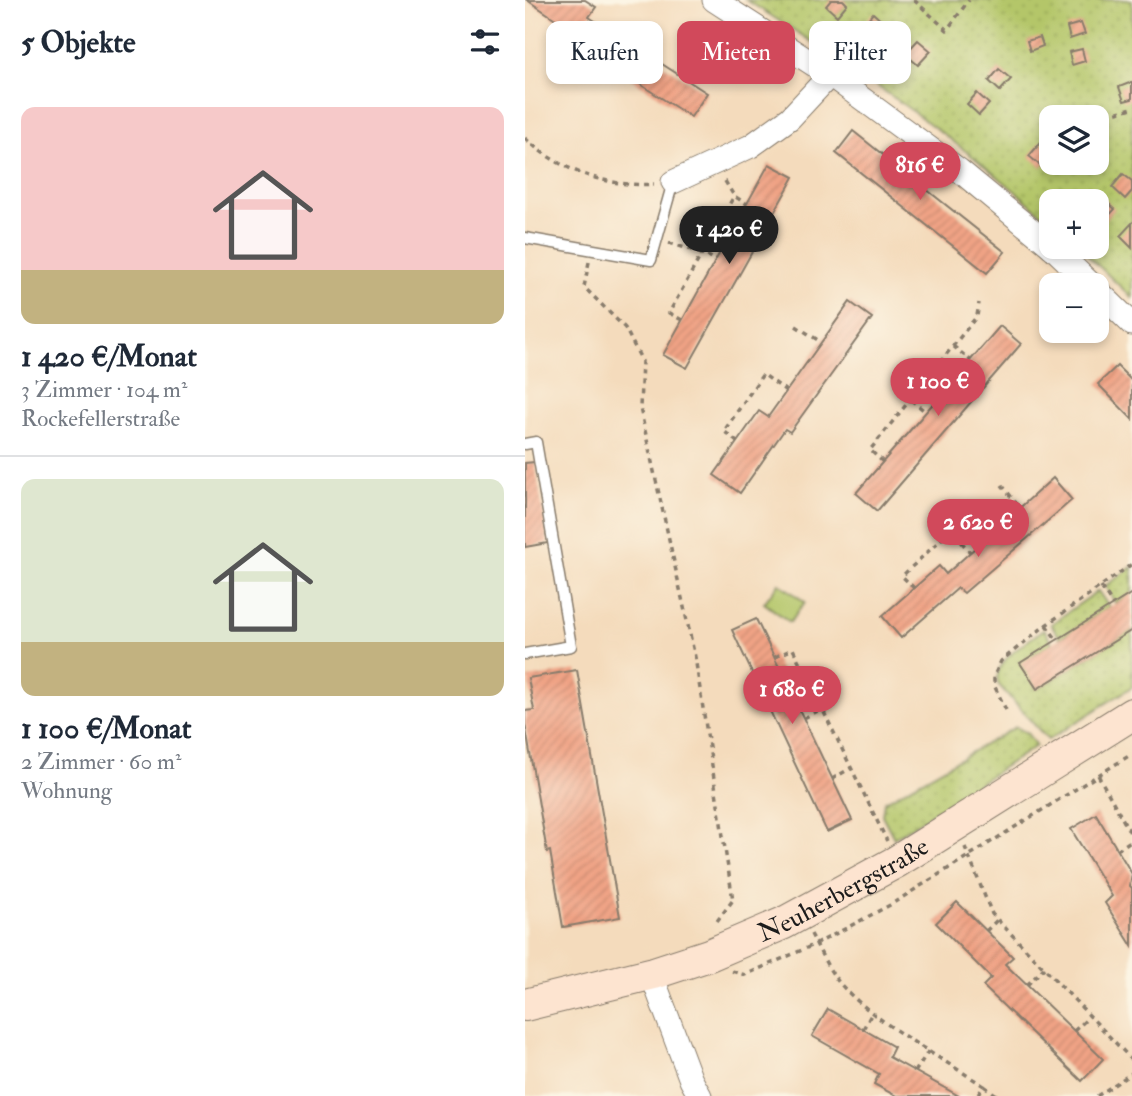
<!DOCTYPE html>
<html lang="de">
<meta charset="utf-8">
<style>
:root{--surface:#fff;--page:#f2f2f3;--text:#1f2937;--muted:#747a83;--line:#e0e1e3;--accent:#d1495b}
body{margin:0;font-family:"IM FELL Double Pica",serif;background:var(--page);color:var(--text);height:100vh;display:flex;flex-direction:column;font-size:26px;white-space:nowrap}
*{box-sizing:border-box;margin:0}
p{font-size:23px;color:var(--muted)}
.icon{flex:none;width:38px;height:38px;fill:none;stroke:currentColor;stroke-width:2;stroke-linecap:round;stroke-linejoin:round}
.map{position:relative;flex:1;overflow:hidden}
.sheet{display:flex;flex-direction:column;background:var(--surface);width:525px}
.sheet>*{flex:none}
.banner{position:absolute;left:21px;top:21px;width:480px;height:63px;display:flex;gap:14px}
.tools{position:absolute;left:514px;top:105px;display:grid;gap:14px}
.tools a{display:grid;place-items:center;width:70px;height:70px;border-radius:14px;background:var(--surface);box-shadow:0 4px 10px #0003;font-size:35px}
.price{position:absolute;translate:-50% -60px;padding:0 16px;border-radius:24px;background:var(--accent);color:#fff;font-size:23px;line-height:46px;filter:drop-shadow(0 2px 4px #0008)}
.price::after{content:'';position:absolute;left:50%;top:42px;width:21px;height:16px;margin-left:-10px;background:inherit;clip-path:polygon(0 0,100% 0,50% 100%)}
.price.active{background:#222;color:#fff}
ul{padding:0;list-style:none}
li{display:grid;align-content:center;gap:14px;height:371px;padding:0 21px}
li+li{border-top:2px solid var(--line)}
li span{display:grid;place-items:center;height:217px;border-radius:14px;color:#555}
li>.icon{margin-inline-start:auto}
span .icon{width:126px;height:126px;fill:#fffc;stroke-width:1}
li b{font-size:30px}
h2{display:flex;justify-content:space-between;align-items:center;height:84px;padding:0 21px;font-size:30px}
.pill{padding:0 24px;border-radius:14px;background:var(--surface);box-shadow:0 4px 10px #0003;font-size:24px;line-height:63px}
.pill.active{background:var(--accent);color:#fff}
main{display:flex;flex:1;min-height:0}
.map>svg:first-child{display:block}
</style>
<main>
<section class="sheet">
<h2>5 Objekte<svg class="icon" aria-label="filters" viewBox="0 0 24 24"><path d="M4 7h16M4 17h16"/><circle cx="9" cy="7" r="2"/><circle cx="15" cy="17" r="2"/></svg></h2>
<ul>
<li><span style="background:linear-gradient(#f6c9c9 75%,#c2b280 0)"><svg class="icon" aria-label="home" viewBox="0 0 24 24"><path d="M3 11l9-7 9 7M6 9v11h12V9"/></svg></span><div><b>1 420 €/Monat</b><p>3 Zimmer · 104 m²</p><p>Rockefellerstraße</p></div></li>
<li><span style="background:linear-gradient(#dfe7d0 75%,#c2b280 0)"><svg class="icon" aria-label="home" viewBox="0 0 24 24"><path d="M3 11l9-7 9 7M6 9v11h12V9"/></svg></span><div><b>1 100 €/Monat</b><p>2 Zimmer · 60 m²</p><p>Wohnung</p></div></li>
</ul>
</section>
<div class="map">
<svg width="607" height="1096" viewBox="0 0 607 1096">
<defs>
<pattern id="grass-dots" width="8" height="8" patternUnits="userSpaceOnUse" patternTransform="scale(1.75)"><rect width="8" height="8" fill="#b4c669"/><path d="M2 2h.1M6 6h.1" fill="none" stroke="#9aaa5a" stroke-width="1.8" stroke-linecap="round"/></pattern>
<pattern id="building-hatch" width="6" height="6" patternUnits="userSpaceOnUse" patternTransform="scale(1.75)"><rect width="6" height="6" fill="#f0a385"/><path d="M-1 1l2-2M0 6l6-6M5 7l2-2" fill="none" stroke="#cd8c72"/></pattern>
</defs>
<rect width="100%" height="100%" fill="#fcf5e5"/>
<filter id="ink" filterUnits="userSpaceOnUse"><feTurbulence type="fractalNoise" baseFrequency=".0143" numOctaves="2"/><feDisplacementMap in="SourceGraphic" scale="14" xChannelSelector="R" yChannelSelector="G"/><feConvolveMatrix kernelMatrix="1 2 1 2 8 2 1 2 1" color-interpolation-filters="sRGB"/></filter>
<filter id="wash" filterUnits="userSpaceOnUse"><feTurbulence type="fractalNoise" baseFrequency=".00686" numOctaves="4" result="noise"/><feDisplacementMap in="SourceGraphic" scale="28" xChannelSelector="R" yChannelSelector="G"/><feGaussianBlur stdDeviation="1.57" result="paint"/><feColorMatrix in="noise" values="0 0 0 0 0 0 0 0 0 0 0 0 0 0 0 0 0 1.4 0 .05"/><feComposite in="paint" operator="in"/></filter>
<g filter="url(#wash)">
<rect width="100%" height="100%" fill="#f4dbbc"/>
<g fill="url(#grass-dots)" stroke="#687142" stroke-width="2" fill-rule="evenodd">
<path d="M221,0h386v298l-53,-51h18v-46h-45v22c-94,-84 -199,-157 -306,-223zM527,117h45v46h-45z"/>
<path d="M607,567v26l-17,10 -10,-17z"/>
<path d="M573,591l11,16 -49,31 -9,-14z"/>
<path d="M519,629l8,14 -31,20 16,26 95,-59v57l-84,53 -50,-56c-6,-24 30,-42 46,-55z"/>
<path d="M491,727l11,6 9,13 -142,92 -12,-23 2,-13z"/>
</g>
<path fill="#b4c669" stroke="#687142" stroke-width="2" d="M254,583l26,19 -15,20 -26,-19z"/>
<g id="blocks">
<g fill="url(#building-hatch)">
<path d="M2,0h58l11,7 -7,10 118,76 -16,24 -117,-75 4,-8z"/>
<path d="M306,0h12l4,4 -10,12 -11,-10z"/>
<path d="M348,13l13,12 -12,12 -12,-11z"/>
<path d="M556,23l4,11 -15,5 -3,-12z"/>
<path d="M515,37l3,9 -13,5 -3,-10z"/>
<path d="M393,40l13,11 -13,14 -13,-11z"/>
<path d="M557,49l3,12 -13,4 -3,-13z"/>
<path d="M474,69l12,10 -11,12 -11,-10z"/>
<path d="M607,82v17l-8,2 -5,-14z"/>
<path d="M452,93l12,11 -10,11 -12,-11z"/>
<path d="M328,131l152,121 -18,21 -151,-120z"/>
<path d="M516,142l11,9v5l-10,11 -13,-11z"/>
<path d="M244,164l25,13 -107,191 -24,-13z"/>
<path d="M598,174l9,7v10l-7,8 -13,-12z"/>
<path d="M577,198l13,11 -12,13 -6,-5v-14z"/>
<path d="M607,223v25l-12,-12z"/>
<path d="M325,302l22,16 -82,114 -5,-3 -45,64 -26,-18 45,-64 9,6z"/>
<path d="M475,326l21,18 -144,167 -21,-18z"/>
<path d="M592,366l15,15v38l-34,-35z"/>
<path d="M10,462l13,81 -23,4v-84z"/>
<path d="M528,478l19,22 -108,93 -6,-5 -57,50 -19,-22 57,-50 7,8z"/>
<path d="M607,593v37l-95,59 -17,-26z"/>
<path d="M231,619l96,201 -25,12 -95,-202z"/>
<path d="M52,670l43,247 -57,10 -13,-76 -3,1 -22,-128v-13l9,-1 -6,-32z"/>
<path d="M571,814l36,60 -2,12 2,2v58l-27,-43 7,-7 -41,-67z"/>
<path d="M432,902l56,55 -8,7 98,95 -21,22 -99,-95 8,-8 -55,-55z"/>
<path d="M303,1009l66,38 -5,10 70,39h-63l-22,-12 5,-10 -67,-38z"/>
</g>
</g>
</g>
<g filter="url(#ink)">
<use href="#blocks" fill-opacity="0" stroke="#887c6c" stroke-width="2"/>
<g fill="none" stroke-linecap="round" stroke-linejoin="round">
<defs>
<g id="service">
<path d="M0,238l126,22 22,-78"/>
<path d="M0,444l11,-2 35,204 -46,8"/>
</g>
<g id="minor">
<path d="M189,0l116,75 129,95 93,77"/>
<path d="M148,182l78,-36 39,-28 40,-43"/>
<path d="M527,247l40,38"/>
<path d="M572,290l35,34"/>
<path d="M129,973l3,16 34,91 9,16"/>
</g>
<g id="secondary">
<path id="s1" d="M0,1005l129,-32 55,-18 75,-32 112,-61 236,-148"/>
</g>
</defs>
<use href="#service" stroke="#887c6c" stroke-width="13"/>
<use href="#minor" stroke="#887c6c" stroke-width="25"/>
<use href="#secondary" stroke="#887c6c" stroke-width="34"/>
<g stroke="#887c6c" stroke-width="3.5" stroke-dasharray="5 5" stroke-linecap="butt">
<path d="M389,0l33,30 22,-30"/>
<path d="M572,118l35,-10"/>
<path d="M0,138c33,32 83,50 129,46"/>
<path d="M200,181l9,15 13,8"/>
<path d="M144,243l33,10 14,7"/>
<path d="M64,262l-5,25 41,41 17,33 -2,47 55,249 38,243 -19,25"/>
<path d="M157,320l-13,-7 65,-117"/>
<path d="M271,326l25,16"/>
<path d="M428,346l17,14"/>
<path d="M386,400l15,12"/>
<path d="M212,442l-13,-11 39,-57 23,17"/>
<path d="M358,462l-13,-12 107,-134 2,-13"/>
<path d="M477,485l18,23"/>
<path d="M576,587l12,18"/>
<path d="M389,588l-12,-12 49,-46 19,22"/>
<path d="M521,625l11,15"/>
<path d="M250,657l18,-8 94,192"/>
<path d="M481,710l-12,-25v-9l7,-15 45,-36 86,-61"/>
<path d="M279,718l18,-9"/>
<path d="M573,775l34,61"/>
<path d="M307,779l19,-11"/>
<path d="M440,847l27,67 140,146"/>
<path d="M592,850l15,-10"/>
<path d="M461,931l12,-12"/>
<path d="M286,934c10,19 19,40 34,55 35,36 96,69 139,97l-7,10"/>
<path d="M207,971l13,4 71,-31 74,-39 242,-151"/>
<path d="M502,985l17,-17"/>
<path d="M338,1029l9,-16"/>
<path d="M549,1031l16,-15"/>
<path d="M390,1072l14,-22"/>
<path d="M459,1086l14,10"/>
<path d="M572,1096l35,-23"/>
</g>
<use href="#service" stroke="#fff" stroke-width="10"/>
<use href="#minor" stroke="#fff" stroke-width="23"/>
<use href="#secondary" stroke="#fde4d0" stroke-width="32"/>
</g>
</g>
<g text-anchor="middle" stroke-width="6" stroke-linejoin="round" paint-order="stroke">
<g font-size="26" fill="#1c1c1c" stroke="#fcf5e5">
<text dy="9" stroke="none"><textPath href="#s1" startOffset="340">Neuherbergstraße</textPath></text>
</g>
</g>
</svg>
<div class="tools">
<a><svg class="icon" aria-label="layers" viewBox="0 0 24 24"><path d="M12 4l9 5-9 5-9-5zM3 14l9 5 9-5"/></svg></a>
<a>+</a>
<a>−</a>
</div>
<b class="price" style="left:395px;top:202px">816 €</b>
<b class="price active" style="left:204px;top:266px">1 420 €</b>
<b class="price" style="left:413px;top:418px">1 100 €</b>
<b class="price" style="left:453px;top:559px">2 620 €</b>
<b class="price" style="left:267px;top:726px">1 680 €</b>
<div class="banner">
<a class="pill">Kaufen</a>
<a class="pill active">Mieten</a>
<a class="pill">Filter</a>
</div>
</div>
</main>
